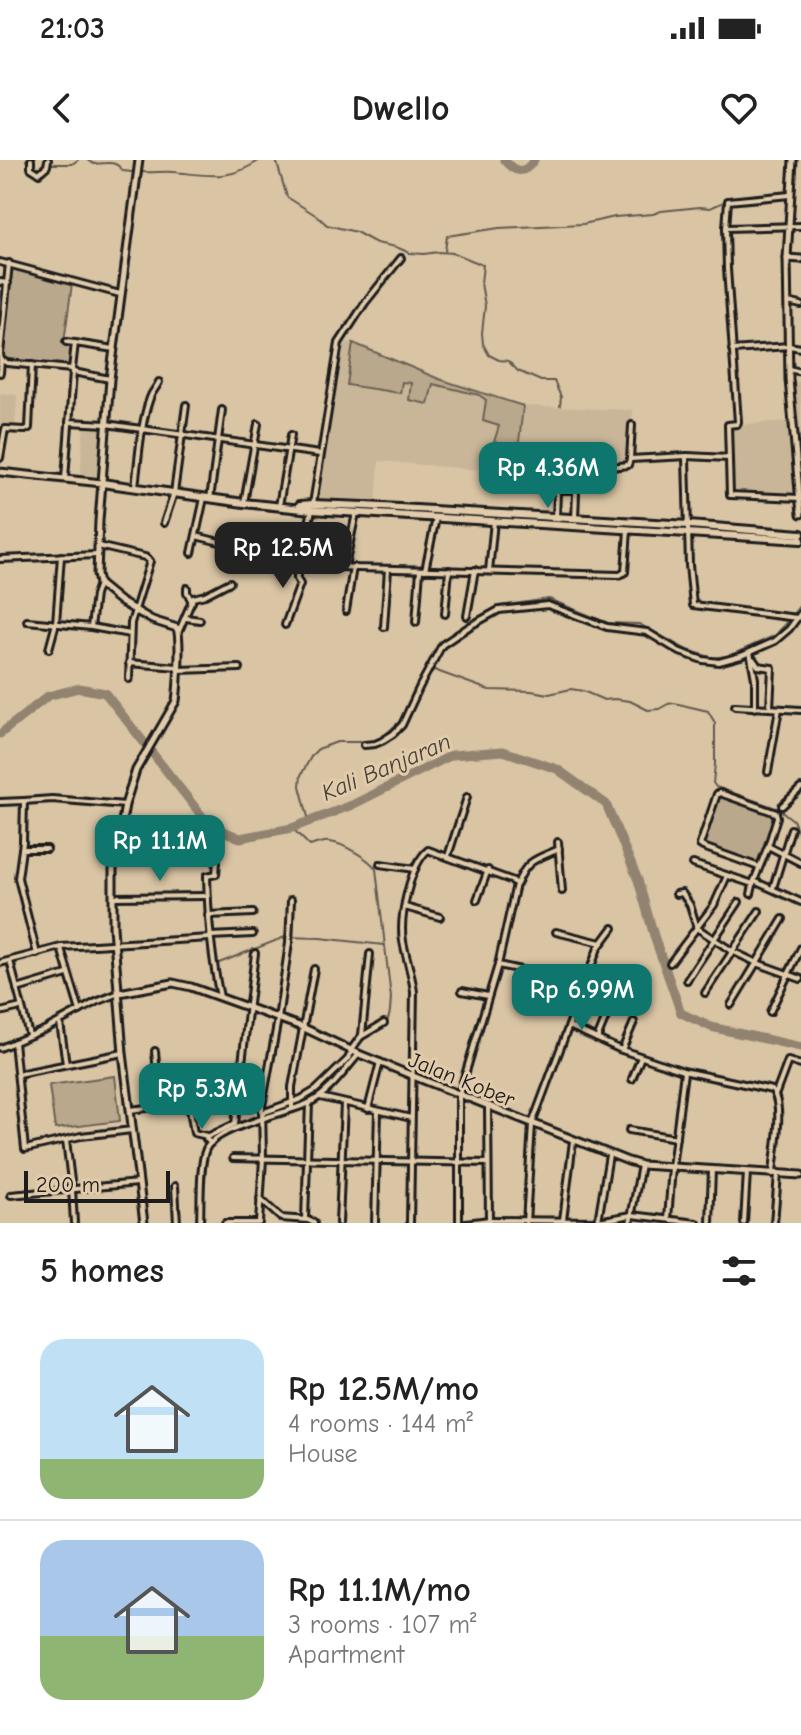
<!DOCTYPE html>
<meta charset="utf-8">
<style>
:root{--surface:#fff;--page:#f6f6f6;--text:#222;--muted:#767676;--line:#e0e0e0;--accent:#0f766e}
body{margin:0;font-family:"Comic Neue",sans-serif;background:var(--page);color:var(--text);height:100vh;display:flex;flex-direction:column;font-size:30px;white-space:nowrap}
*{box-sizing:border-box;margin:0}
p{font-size:26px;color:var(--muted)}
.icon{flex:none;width:44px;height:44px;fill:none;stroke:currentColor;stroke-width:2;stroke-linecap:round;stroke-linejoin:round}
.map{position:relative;height:1063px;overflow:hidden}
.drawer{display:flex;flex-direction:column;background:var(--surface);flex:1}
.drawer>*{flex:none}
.scale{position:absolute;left:24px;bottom:20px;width:146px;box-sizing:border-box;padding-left:8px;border:4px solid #1c1c1c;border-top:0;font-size:22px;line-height:28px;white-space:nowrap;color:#1c1c1c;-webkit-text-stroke:6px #e1cbaa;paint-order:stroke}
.price{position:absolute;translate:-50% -68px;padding:0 18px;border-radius:16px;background:var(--accent);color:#fff;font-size:26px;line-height:52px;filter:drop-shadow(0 2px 4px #0008)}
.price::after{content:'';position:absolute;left:50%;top:48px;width:24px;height:18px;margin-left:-12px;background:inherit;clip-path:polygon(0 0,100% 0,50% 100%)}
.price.on{background:#222;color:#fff}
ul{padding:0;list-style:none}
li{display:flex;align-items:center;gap:24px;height:200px;padding:0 40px}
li+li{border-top:2px solid var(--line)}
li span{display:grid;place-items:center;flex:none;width:224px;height:160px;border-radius:24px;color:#555}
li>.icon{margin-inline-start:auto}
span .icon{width:96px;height:96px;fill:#fffc;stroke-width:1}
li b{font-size:34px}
h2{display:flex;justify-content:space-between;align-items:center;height:96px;padding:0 40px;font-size:34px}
.status{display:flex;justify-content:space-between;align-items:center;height:56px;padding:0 40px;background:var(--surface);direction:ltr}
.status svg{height:22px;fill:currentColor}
header{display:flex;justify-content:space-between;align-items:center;height:104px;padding:0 40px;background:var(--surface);font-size:36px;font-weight:600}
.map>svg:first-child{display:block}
</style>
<div class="status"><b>21:03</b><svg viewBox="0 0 49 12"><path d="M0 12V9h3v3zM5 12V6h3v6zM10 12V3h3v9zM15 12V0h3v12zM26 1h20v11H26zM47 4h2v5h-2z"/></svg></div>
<header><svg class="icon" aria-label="back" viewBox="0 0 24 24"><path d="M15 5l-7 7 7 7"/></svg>Dwello<svg class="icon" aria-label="heart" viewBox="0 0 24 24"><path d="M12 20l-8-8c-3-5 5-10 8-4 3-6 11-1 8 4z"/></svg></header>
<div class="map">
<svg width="801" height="1063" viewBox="0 0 801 1063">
<rect width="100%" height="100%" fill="#d9c4a4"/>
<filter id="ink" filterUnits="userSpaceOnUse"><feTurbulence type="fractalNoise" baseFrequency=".0125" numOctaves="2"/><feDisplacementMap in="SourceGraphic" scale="16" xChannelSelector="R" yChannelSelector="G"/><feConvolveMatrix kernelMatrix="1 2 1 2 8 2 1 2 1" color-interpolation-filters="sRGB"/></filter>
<g filter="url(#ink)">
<g fill="#c9b699">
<path d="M339,181l14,2 86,36 84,27 110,4 -3,53 -19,4 -51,-2 -24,5 -47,-4 -1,4 -20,-1 -89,-8 -3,46 -63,-3z"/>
<path d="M789,219l12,4v131l-1,-16 -68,-4 -2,-69 61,-4z"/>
<path d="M0,233l17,2 -2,33 -15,-1z"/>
<path d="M84,263l22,1 -4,59 -22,-3z"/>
</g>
<g fill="#baa88d" stroke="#6b6254" stroke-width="2">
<path d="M10,108l62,16 -8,58 8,2 -3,24 -54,-6 -13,-3z"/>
<path d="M353,183l86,36 84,27 -4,36 -5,3 -20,-3 5,-16 -16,-5 3,-21 -7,-5 -46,-11 -5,20 -19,-4 2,-17 -9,-1 -2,11 -53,-8z"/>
<path d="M716,630l63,21 -21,57 -61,-20z"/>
<path d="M115,916l5,45 -65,8 -6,-44z"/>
</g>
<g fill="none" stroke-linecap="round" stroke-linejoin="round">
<g stroke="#625a4e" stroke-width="2">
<path d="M26,0l3,7"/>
<path d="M87,0l7,4c12,-1 22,-4 29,7l9,1"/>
<path d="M276,0l11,37 30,19 10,9 29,7 20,11 20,4 14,6 14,1 14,-2 16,1 29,12 -2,18 4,23 -3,27 1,11 6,11 10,5 9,1 10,10 23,10h13l7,16 -1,9"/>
<path d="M32,12l6,2 5,-1 9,-9h20l6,-4"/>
<path d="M141,12c10,1 22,-1 32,0 36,3 55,10 87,-12"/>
<path d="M445,91l2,-15 52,-8 84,-4 32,-7 38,-3 8,-3 39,-4 10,1 16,-7"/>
<path d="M434,510l55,20 42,1 18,3 22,-5 12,2 21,9 11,-1 15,2 18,9 11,-1 9,-5 6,-1 34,8 7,12v41l-2,19 3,4 63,22 14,11 8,19"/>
<path d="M309,661l-9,-35 1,-11 11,-20 6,-6 19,-7h34l14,-7 16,-15 25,-53 14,-24 59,-37 50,-7 59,24 31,1 46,25 28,9 18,-3 45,-20 25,-31"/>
<path d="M292,668l18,18c6,-2 14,-5 20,-4 12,1 40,17 46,27l15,129c-1,7 0,15 -3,21 -5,12 -25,15 -34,32"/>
<path d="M219,803l66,-26 35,1 64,7"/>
<path d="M310,936l8,-4 20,-20"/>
<path d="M247,962l42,-17"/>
<path d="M197,1063l2,-13"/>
</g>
<g stroke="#918370" stroke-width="9">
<path d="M504,0c11,13 20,15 30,0"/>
<path d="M0,574l48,-38 31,-8 26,5 104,132 31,13 52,-10 60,-23 100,-50 51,-4 54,18 49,35 32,76 17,59 26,74 30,14 90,20"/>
</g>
<defs>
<g id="minor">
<path d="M31,0v8l8,5 8,-7 1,-6"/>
<path d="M726,68l2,-27 62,-6"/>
<path d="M0,102l120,32"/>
<path d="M9,103l-9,91 1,6 6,3 65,6 1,3 37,7"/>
<path d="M0,122l8,1"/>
<path d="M788,142l13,3"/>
<path d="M66,182l9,1"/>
<path d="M732,190l57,-4 12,2"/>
<path d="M72,209l3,-26 39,6"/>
<path d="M789,209l12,3"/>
<path d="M0,213l1,-13"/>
<path d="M69,262l37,2 214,30"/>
<path d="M0,298l5,-29 20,1 4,-2 3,-63"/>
<path d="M686,298l3,107 4,40 104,13"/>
<path d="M630,299l57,-3 42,2"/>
<path d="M65,318l8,-106"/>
<path d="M135,326c4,-28 5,-61 15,-88 2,-7 6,-9 9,-16"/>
<path d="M800,338l-70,-3 -2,-70 9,-1 1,-2 -11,-153 -1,-41 75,-2"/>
<path d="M210,339l12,-89"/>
<path d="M244,343l14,-79"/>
<path d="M313,344l26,-161 26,-40 36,-45"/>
<path d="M279,346l12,-71"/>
<path d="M556,358l1,-26 2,-2h17"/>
<path d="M575,359l2,-53 34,1 17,-2 2,-6 2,-34"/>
<path d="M164,363l10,-30 12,-88"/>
<path d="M196,376l28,7 29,3 15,6 13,9 19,3 57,4 263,7 5,-3 3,-42"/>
<path d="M98,386l47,11 5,4 -19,62 -2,56"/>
<path d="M192,393l12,-55"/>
<path d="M0,399l97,-4"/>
<path d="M345,406l11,-53"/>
<path d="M425,410l11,-52"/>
<path d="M489,411l5,-50"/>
<path d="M187,428v4l5,10"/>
<path d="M346,451l7,-44"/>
<path d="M445,454l4,-44"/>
<path d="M467,456l8,-46"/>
<path d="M186,458l14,2"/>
<path d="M27,461l64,6 39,7"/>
<path d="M416,462l4,-52"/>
<path d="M285,465l15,-41 -3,-5v-4l15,-65"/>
<path d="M91,467l4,-32 4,-11"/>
<path d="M384,467l4,-58"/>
<path d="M179,471l14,-33 12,-3 25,-13"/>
<path d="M49,489l7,-26 5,-67"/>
<path d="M750,492l5,27v29"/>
<path d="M753,499l5,7 14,2 -2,40"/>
<path d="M129,503l49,4"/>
<path d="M178,510l62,-2"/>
<path d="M735,546l66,4"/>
<path d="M364,585l11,-1 7,-3 11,-7 9,-9 18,-39 22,-41 28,-19 29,-16 49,-5 59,22 40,5 33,20 23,8 16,2 22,-6 34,-15 14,-12 12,-16"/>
<path d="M768,612l11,-63"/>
<path d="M0,642l24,-1"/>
<path d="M782,646l19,-18"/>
<path d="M558,682l4,49"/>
<path d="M22,689h25"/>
<path d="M448,696l19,-59"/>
<path d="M217,701l-1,13 -9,2c1,41 4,80 13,121"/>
<path d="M380,704l35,5"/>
<path d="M693,704l60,20"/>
<path d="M759,707l-56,-20 -3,-2 17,-51 3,-1 56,20 1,4 -9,29"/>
<path d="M754,721l14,-35 33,17"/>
<path d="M517,724c10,-25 18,-24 42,-35"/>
<path d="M773,728l18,-59"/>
<path d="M676,734l6,-1 8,12 7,23 35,23 25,12 44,16"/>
<path d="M751,734l3,-13 47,21"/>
<path d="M114,737l93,-1"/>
<path d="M477,740l11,-30"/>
<path d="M405,747l35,10"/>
<path d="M208,755l45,-2"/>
<path d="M556,772l45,11"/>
<path d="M210,776l43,-2"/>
<path d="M61,788l19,63"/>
<path d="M37,794l-19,-76 5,-36 1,-41 28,-2 73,6"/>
<path d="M10,801l19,74"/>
<path d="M0,803l61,-16 149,-9"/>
<path d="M670,803l44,-58 13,-29"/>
<path d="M498,805l86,19"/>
<path d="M687,820l52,-78"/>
<path d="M17,829l50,-15"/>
<path d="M462,831l26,5"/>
<path d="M705,833l54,-82"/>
<path d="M731,845l52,-86"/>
<path d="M0,852l21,-5"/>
<path d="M770,852l31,-64"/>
<path d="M60,863l6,41"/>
<path d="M569,866l50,23 64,22 89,19c13,16 2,63 1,84"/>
<path d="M362,876l22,-13"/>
<path d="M597,879l25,-61"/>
<path d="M14,882l11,107 56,-13 51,-6"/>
<path d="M0,888l46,-19 50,-27 23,-9"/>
<path d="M351,890l11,-15 8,-81"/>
<path d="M622,890l12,-28"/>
<path d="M155,891l5,55"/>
<path d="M18,914l105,-21"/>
<path d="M632,919l9,-22"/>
<path d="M776,933l12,-32 13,4"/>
<path d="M320,937l91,21"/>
<path d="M189,944l5,29 13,3"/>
<path d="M488,947l1,116"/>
<path d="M292,949v-22l22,-118"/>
<path d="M368,949l12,-47"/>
<path d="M130,950l108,-13 17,-144"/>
<path d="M262,953l39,-14 15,-9 32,-31 4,-9"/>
<path d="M629,970l47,8"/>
<path d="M66,980l6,49 2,34"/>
<path d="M211,983l-5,-4 1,-2 28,-13 3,-27"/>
<path d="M233,998l255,5"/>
<path d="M175,1026l2,37"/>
<path d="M11,1035l127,-12"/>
<path d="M260,1039l21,19 27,2 6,3"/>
<path d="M305,1059l4,-116"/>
<path d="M668,1059l4,-52 12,-95"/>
<path d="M563,1060l10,-79"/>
<path d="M598,1061l11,-66"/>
<path d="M200,1063c1,-19 -1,-58 6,-74 11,-23 82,-35 105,-47 19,-10 34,-32 48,-48"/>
<path d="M225,1063h34l4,-64 -1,-53 16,-87 11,-76 2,-43"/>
<path d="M339,1063l5,-120"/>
<path d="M375,1063l3,-112"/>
<path d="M410,1063l4,-231c-2,-18 -8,-34 -11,-51 -4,-23 7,-76 25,-91l85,31 3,3 -18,81 -39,130v128"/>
<path d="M466,1063l23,-3 109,1 34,-6 65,8"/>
<path d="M526,1063l6,-99 66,-176 15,-20"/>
<path d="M630,1063l11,-58"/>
<path d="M710,1063l2,-53"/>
<path d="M744,1063l3,-51"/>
<path d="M774,1063l4,-49"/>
</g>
<g id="tertiary">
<path d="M139,0l-29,219 -11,142 -2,53 2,10 22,18 31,18 25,8c4,12 1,58 -1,73l-40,69 -11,35 -12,65v57l10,126 21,170"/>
<path d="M793,0l-6,98 2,121 12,135"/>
<path d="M787,98l14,1"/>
<path d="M0,312l102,11"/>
<path d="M119,833l54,-10 18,4 111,40 57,27 54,22 215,85 13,4 160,10"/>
</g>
<g id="secondary">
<path d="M102,323l142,20 68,7 489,30"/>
<path d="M300,345l13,-1 52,2 324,19 112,9"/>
</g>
</defs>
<use href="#minor" stroke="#1c1c1c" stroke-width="10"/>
<use href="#tertiary" stroke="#1c1c1c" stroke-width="11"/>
<use href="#secondary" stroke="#1c1c1c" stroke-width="12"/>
<use href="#minor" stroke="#e1cbaa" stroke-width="4"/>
<use href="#tertiary" stroke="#e1cbaa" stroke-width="5"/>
<use href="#secondary" stroke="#e1cbaa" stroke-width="6"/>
</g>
</g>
<g text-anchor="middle" stroke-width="6" stroke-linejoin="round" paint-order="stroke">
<g font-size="22" fill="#1c1c1c" stroke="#e1cbaa">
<text transform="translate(462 919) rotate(22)" y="8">Jalan Kober</text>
</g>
<g font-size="24" font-style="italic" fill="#454039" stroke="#e1cbaa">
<text transform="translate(386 607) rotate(-23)" y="8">Kali Banjaran</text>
</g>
</g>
</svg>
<div class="scale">200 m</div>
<b class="price" style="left:548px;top:350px">Rp 4.36M</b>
<b class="price on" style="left:283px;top:430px">Rp 12.5M</b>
<b class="price" style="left:160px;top:723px">Rp 11.1M</b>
<b class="price" style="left:582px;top:872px">Rp 6.99M</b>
<b class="price" style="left:202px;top:971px">Rp 5.3M</b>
</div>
<section class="drawer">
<h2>5 homes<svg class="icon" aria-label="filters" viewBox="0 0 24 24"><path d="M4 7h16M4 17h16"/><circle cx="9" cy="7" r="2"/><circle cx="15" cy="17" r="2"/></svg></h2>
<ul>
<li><span style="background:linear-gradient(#bfe0f5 75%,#8fb573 0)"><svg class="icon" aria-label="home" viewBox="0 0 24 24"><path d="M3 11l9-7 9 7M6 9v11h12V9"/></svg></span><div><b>Rp 12.5M/mo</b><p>4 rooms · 144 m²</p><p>House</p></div></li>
<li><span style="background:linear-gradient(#a9c7e8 60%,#8fb573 0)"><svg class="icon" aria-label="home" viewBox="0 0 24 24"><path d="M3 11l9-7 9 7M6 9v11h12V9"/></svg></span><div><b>Rp 11.1M/mo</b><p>3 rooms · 107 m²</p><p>Apartment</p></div></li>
</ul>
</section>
